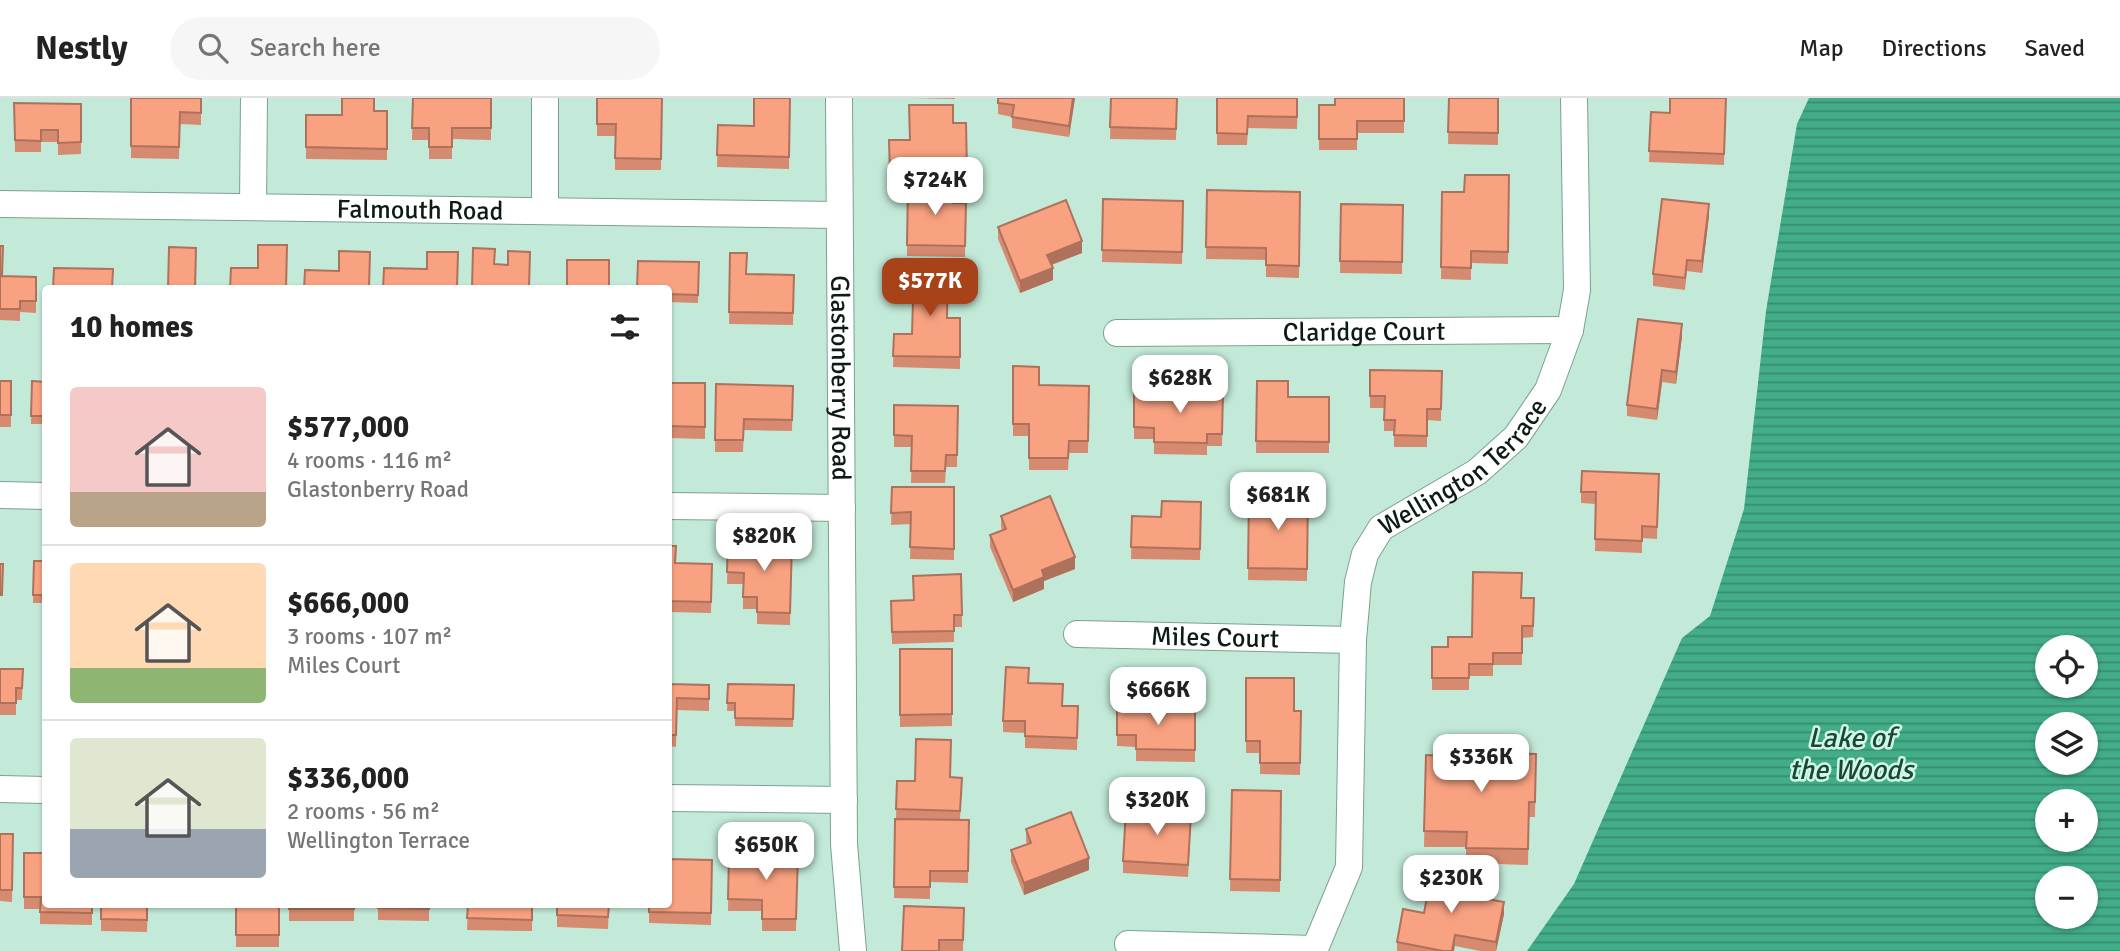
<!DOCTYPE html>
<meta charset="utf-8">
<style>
:root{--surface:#fff;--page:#f6f6f6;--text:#222;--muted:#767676;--line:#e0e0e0;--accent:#a84218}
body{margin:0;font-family:Signika,sans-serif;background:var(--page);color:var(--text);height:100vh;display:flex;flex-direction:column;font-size:26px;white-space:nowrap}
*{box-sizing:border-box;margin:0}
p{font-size:23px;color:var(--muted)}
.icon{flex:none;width:38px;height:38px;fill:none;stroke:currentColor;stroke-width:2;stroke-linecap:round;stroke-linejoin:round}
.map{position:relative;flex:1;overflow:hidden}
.details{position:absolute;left:42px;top:187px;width:630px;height:623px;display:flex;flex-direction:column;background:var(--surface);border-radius:7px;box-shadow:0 2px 5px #0004}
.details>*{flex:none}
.buttons{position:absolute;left:2035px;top:537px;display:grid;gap:14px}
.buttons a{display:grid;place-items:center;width:63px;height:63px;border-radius:50%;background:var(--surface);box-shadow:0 2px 5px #0004;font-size:35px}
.price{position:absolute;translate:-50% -60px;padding:0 16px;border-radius:14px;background:#fff;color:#222;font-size:23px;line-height:46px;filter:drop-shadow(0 2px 4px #0008)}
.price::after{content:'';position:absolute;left:50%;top:42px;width:21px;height:16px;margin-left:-10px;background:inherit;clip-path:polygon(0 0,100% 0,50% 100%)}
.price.selected{background:var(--accent);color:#fff}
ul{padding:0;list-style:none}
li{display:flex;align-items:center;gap:21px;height:175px;padding:0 28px}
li+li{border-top:2px solid var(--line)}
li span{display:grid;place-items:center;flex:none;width:196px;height:140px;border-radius:7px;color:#555}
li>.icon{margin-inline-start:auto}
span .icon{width:84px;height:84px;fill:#fffc;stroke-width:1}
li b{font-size:30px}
h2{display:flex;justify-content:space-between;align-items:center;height:84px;padding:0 28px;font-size:30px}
header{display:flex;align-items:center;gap:42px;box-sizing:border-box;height:98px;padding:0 35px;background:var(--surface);border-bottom:2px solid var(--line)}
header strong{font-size:33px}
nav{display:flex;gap:38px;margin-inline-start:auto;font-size:24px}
.search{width:490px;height:63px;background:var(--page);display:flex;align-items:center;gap:18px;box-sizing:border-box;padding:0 24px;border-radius:38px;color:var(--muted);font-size:26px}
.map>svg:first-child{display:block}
</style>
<header>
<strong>Nestly</strong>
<div class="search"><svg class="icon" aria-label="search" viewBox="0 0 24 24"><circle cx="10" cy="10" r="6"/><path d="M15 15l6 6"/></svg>Search here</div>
<nav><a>Map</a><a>Directions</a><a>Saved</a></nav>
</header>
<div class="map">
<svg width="2120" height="853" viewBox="0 0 2120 853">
<defs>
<pattern id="water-rules" width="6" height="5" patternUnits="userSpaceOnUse" patternTransform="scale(1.75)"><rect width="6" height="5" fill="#42ad88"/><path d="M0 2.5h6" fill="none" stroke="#368c6e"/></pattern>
</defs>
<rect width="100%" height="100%" fill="#c3ead9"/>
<path fill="url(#water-rules)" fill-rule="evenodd" d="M1809,0h311v853h-593l47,-67 108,-246 28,-22 34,-107 22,-198 31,-187zM2048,550h38v38h-38zM2048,626h38v39h-38zM2048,704h38v38h-38zM2048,780h38v39h-38z"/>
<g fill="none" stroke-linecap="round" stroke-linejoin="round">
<defs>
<g id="street">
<path id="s1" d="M839,0l5,746 9,107"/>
<path id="s2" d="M0,106l838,11"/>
<path d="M253,109l1,-109"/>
<path d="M545,113v-113"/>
<path id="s3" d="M1117,235l453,-3"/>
<path d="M0,397l46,1"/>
<path d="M668,408l174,2"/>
<path id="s4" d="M1077,536l276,6"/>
<path d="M0,691l46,1"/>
<path d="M668,700l176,2"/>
<path d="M1128,846l187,5"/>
<path id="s5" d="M1314,853l35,-84 4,-227 5,-58 7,-28 16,-26 96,-56 39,-35 32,-47 22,-60 7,-40 -3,-192"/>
</g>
</defs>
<use href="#street" stroke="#7ca191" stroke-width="28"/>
<use href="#street" stroke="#fff" stroke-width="26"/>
</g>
<g fill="#d68b70">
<path d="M131,0h70v27l-21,-1 -1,35 -48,-1z"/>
<path d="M413,0h78v42l-39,-1v20h-23v-19h-17z"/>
<path d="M597,0h65l-1,72h-46v-34h-18z"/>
<path d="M790,0l-1,71 -72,-2 1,-42 36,1z"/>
<path d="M910,0h45v1z"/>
<path d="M1075,0l-6,39 -57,-9v-11l-14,-3v-11z"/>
<path d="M1111,0h66l-1,42 -66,-1z"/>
<path d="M1217,0h81l-1,31 -49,-1 -1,17h-30z"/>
<path d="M1404,0v35h-47v17h-38v-45h16z"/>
<path d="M1449,0h49v47l-50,-1z"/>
<path d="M1726,0l-2,67 -75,-3 2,-50 19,1z"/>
<path d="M14,5l67,1v50l-23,1v-13h-17v10h-26z"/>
<path d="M374,13h13v49l-81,-1v-44h36z"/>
<path d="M953,25h13l1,62h-77l-1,-45h21z"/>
<path d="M1509,77l-1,89 -37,-1v17l-30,-1 1,-87h22z"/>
<path d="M908,87l45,18h13l-1,54 -58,-1z"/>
<path d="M1207,92l93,2 -1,86 -33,-1v-17l-60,-1z"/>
<path d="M1103,101l80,2 -1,63 -80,-2z"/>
<path d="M1341,106l62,1 -1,69 -62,-1z"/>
<path d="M1709,118l-7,57 -15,-2 -2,19 -32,-4v-12z"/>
<path d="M998,129l84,26 -30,12 1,15 -33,13 -22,-54z"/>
<path d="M0,148l2,30 34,1v36l-16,-1v9l-20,-1z"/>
<path d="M730,155l17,21 47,1 -1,50 -64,-1z"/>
<path d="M699,164l-1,41 -30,-1v-13z"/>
<path d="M948,220h12v51l-67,-2 1,-33h18z"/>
<path d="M1682,238l-6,48 -14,-2 -5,38 -30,-4v-11z"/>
<path d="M1013,268l26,19 50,1 -1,67h-19l-1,17h-39v-34h-16z"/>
<path d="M1370,272l72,1 -1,50 -14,-1v27h-33v-16h-10v-23h-14z"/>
<rect x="0" y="283" width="11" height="46"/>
<path d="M32,283l14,1v42h-15z"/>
<path d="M1257,283l31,16h41v56h-73z"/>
<path d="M668,285h37v56l-37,-1z"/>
<path d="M716,286l77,2 -1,45 -48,-1 -1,22h-28z"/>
<path d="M1134,294l89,1 -1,53h-15v9l-53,-1v-15h-20z"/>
<path d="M894,307l64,1 -1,61h-11l-1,16h-34l1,-36h-18z"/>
<path d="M1659,376l-2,65 -15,-1v15l-47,-2 1,-47 -15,-1v-11z"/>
<path d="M892,389h62v73l-44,-1 1,-35 -20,1z"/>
<path d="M1249,397l59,1 -1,85 -59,-1z"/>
<path d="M1201,404l-1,58 -69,-1 1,-43 29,1z"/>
<path d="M1001,418l74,53 -31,12v8l-31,13 -23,-55v-12l12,-5 -1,-3z"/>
<path d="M728,444l64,1 -2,82 -33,-1v-15h-14v-25h-16z"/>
<path d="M668,448l7,17 37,1 -1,49 -43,-1z"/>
<path d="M34,463h12v42h-13z"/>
<path d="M1522,500l12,12 -1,27 -11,1v27h-29v11h-24v14h-37v-43h16l24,-10z"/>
<path d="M891,503l71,14v12h-8v15l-62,2z"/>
<path d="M900,551h52v77l-52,1z"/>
<path d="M0,571h23l-1,31h-6v15h-16z"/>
<path d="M1246,580l48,33h7l-1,64 -40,-1v-21h-14z"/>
<path d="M1028,585l35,23h15l-1,44 -52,-2v-15l-22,-1v-11z"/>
<path d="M668,586l41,1v26l-32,-1 -1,37 -8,-1z"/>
<path d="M728,586l66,1 -1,42 -58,-1v-15h-8z"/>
<path d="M1117,609l78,2v53l-59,-1v-14l-19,-1z"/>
<path d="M1494,655l42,1 -1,63h-6l-1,48 -62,-2v-16h-42l2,-92 21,1z"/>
<path d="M950,679l12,1 -2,42h9l-1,63 -38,-1v17l-36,-1 1,-79h1l1,-38h18z"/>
<path d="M1232,692l49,1 -1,101 -50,-1z"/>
<path d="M1191,727l-3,52 -65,-4v-12z"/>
<path d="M1026,731l63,41 -65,25 -13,-33v-12l16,-6 -1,-3z"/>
<path d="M0,736h13l-1,68 -12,-1z"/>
<path d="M24,755l68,52v20l-52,-1v-15h-16z"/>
<path d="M729,755l69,1 -2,77h-34v-20h-34z"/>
<path d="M712,762l-1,65 -62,-2v-18z"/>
<path d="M1480,793l-1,6 25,17 -8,37h-16l-25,-5 -1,5h-57v-9l27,-29z"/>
<path d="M101,807h47l-1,27 -46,-1z"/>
<rect x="236" y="807" width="43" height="42"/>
<rect x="289" y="807" width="65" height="16"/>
<path d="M378,807h51v16l-51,-1z"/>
<path d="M468,807h64v26l-65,-1z"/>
<path d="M557,807h52l-1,24 -51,-2z"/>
<path d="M964,810l-1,43h-61z"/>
</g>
<g fill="#ae715b">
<path d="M1073,0h2l-6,39v-11z"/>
<path d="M1709,106v12l-7,57v-12z"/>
<path d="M1082,143v12l-35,13v-11z"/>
<path d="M1053,170v12l-33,13v-12z"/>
<path d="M1682,226v12l-6,48v-12z"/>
<path d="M1662,272v12l-5,38v-11z"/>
<path d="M1075,459v12l-31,12v8l-31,13v-12l29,-20z"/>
<path d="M1089,760v12l-65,25v-12z"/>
<path d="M1480,782v11l-3,17v-11z"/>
<path d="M1504,804v12l-8,37v-9z"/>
<path d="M1455,837l-1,16h-2z"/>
</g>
<g fill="#f9a282" stroke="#ae715b" stroke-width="2">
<path d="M131,0h70v15l-21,-1 -1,35 -48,-1z"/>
<path d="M342,0h32v13h13v38l-81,-2v-32h36z"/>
<path d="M413,0h78v30h-39v19h-23v-19h-17z"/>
<path d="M597,0h65l-1,61 -46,-1 1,-34h-19z"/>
<path d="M754,0h36l-1,59 -72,-2 1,-30 36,1z"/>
<path d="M998,0h75l-4,28 -57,-9 2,-12 -16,-2z"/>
<path d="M1111,0h66l-1,31 -66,-2z"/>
<path d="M1217,0h80v19l-49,-1 -1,18 -30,-1z"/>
<path d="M1335,0h69v23h-47v18h-38v-34h16z"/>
<path d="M1449,0h49v35l-50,-1z"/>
<path d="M1670,0h56l-2,56 -75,-3 2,-39 19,1z"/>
<path d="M14,5l67,1v38l-23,1v-13h-17v11l-26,-1z"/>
<path d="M909,7h44v18h13l1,50h-77l-1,-33h21z"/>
<path d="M1465,77h44l-1,77 -37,-1v17l-30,-1 1,-75h22z"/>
<path d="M908,87l45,1v17h13l-1,43 -58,-1z"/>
<path d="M1207,92l93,2 -1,74 -33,-1v-17l-60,-1z"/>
<path d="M1103,101l80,2 -1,51 -80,-2z"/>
<path d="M1662,101l47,5 -7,57 -15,-1 -2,18 -32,-4z"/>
<path d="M1066,102l16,41 -35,14 6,13 -33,13 -22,-54z"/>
<path d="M1341,106l62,1 -1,57 -62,-1z"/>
<path d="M258,147h29l-1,44h-56l1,-21h27z"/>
<path d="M0,148h3l-1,30 34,1v24h-16v8h-20z"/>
<path d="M169,149l27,1 -1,41h-27z"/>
<path d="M473,150l22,1 -1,15 14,1v-14l22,1 -1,37h-57z"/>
<path d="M339,153l31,1 -1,37h-65l1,-19 34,1z"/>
<path d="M427,154h31l-1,37h-74l1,-21 43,1z"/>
<path d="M730,155h17l-1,21 48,1 -1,38 -64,-1z"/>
<rect x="567" y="162" width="42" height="29"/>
<path d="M638,163l61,1 -1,33 -30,-1v-5h-31z"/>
<path d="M914,167l34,1 -1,52h13v39l-67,-1 1,-22h18z"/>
<path d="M54,170l59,1 -1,20h-59z"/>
<path d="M1638,221l44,5 -6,48 -14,-2 -5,39 -30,-4z"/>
<path d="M1013,268l26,1v18l50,1 -1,55h-19l-1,17h-39v-34h-16z"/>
<path d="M1370,272l72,1 -1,38h-14v27l-33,-1 1,-15h-11l1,-24h-15z"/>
<rect x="0" y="283" width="11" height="34"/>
<path d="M32,283l14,1v34h-15z"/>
<path d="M1257,283h31v16h41v45l-73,-1z"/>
<path d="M668,285h37v44l-37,-1z"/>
<path d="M716,286l77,2 -1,34 -48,-1 -1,21h-28z"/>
<path d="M1134,294l89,1 -1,41h-15v9l-53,-1v-14l-20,-1z"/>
<path d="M894,307l64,1 -1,49h-11l-1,16h-34l1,-35 -18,-1z"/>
<path d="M1582,373l77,3 -2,53 -15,-1v15l-47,-2 1,-47h-15z"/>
<path d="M892,389h62v62l-44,-2 1,-35 -20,1z"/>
<path d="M1249,397l59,1 -1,73 -59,-1z"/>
<path d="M1050,398l25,61 -33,13 2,7 -31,13 -23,-55 16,-6 -5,-13z"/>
<path d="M1162,403l39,1 -1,47 -69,-2 1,-31 29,1z"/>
<path d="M728,444l64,1 -2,70 -33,-1v-15h-14l1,-24 -17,-1z"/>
<path d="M668,448h8l-1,17 37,1 -1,38 -43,-1z"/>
<path d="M34,463h12v34h-13z"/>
<path d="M0,466h3l-1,31h-2z"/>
<path d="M1473,474l49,1 -1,25h13l-1,28h-11v27h-29v11h-24v14h-37v-31h16v-10h24z"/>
<path d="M961,476l1,41h-8v16l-62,1 -1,-31 23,-1 -1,-24z"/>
<path d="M900,551h52v65l-52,1z"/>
<path d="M1006,569l23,1 -1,15 35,1 -1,22h16l-1,32 -52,-2v-15h-22z"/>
<path d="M0,571h23l-1,19h-6v15h-16z"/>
<path d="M1246,580h48v33h7l-1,52h-40v-22h-14z"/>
<path d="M668,586l41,1v14l-32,-1 -1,37h-8z"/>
<path d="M728,586l66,1 -1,34 -58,-1v-15h-8z"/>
<path d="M1117,609l78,2v41l-59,-1v-14h-19z"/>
<path d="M916,641l35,1 -1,37 12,1 -2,33 -64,-2 1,-28h18z"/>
<path d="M1448,641l46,1v13l42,1 -1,48h-6l-1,47 -62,-1 1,-16 -43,-1 2,-76 21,1z"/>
<path d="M1232,692l49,1 -1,89 -50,-1z"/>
<path d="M1126,712l65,4 -3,51 -65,-4z"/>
<path d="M1071,714l18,46 -65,25 -13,-33 20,-7 -5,-14z"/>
<path d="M895,721l74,1 -1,51h-38v16h-36z"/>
<path d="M0,736h13l-1,56h-12z"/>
<path d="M24,755h22v52h46v8l-52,-1 1,-15h-17z"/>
<path d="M729,755l69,1 -2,65h-34v-19l-34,-1z"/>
<path d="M668,761l44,1 -1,53 -62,-1v-7h19z"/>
<path d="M1432,772l48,10 -3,17 27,5 -8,40 -41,-7 -3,16h-9l-46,-9 6,-33 21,4z"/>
<path d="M101,807h46v15l-46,-1z"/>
<rect x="236" y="807" width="43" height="30"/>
<rect x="289" y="807" width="65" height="4"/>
<path d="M378,807h51v4l-51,-1z"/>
<path d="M468,807h64v15l-65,-2z"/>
<path d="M557,807h52l-1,12 -51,-2z"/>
<path d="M904,808l60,2 -1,32h-24v11h-37z"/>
</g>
<g text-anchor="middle" stroke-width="5" stroke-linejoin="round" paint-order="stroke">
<g font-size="26" fill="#0d1b15" stroke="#d0f8e6">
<text dy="9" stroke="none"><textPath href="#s2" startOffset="420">Falmouth Road</textPath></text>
<text dy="9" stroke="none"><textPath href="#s3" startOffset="247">Claridge Court</textPath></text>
<text dy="9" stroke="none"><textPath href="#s1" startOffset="280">Glastonberry Road</textPath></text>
<text dy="9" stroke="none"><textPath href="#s5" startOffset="539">Wellington Terrace</textPath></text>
<text dy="9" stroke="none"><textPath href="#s4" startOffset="138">Miles Court</textPath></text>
</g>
<g font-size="28" font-style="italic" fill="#1a4736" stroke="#d0f8e6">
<text x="1851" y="649">Lake of<tspan x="1851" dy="32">the Woods</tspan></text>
</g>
</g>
</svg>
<div class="buttons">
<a><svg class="icon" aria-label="locate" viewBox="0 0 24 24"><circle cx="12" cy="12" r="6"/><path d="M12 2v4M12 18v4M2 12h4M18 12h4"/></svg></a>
<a><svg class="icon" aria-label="layers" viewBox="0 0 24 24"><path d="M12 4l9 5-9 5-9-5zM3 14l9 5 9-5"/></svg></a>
<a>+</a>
<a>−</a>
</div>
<b class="price" style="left:935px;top:119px">$724K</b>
<b class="price selected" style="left:930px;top:220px">$577K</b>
<b class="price" style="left:1180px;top:317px">$628K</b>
<b class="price" style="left:1278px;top:434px">$681K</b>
<b class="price" style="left:764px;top:475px">$820K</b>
<b class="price" style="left:1158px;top:629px">$666K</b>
<b class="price" style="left:1481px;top:696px">$336K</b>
<b class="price" style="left:1157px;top:739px">$320K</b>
<b class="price" style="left:766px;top:784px">$650K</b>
<b class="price" style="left:1451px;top:817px">$230K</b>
<section class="details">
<h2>10 homes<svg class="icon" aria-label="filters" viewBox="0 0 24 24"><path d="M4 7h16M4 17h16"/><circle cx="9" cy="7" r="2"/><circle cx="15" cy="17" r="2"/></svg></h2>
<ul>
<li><span style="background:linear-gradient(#f6c9c9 75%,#b9a48a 0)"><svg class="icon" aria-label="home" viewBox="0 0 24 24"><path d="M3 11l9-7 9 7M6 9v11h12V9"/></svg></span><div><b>$577,000</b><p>4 rooms · 116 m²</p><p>Glastonberry Road</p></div></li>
<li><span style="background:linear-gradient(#ffd9b3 75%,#8fb573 0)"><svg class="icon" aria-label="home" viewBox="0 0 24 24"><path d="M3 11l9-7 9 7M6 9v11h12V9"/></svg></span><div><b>$666,000</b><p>3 rooms · 107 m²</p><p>Miles Court</p></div></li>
<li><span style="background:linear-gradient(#dfe7d0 65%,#9aa5b1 0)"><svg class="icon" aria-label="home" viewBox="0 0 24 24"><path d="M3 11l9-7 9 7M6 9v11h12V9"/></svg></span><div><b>$336,000</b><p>2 rooms · 56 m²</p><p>Wellington Terrace</p></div></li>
</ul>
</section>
</div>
